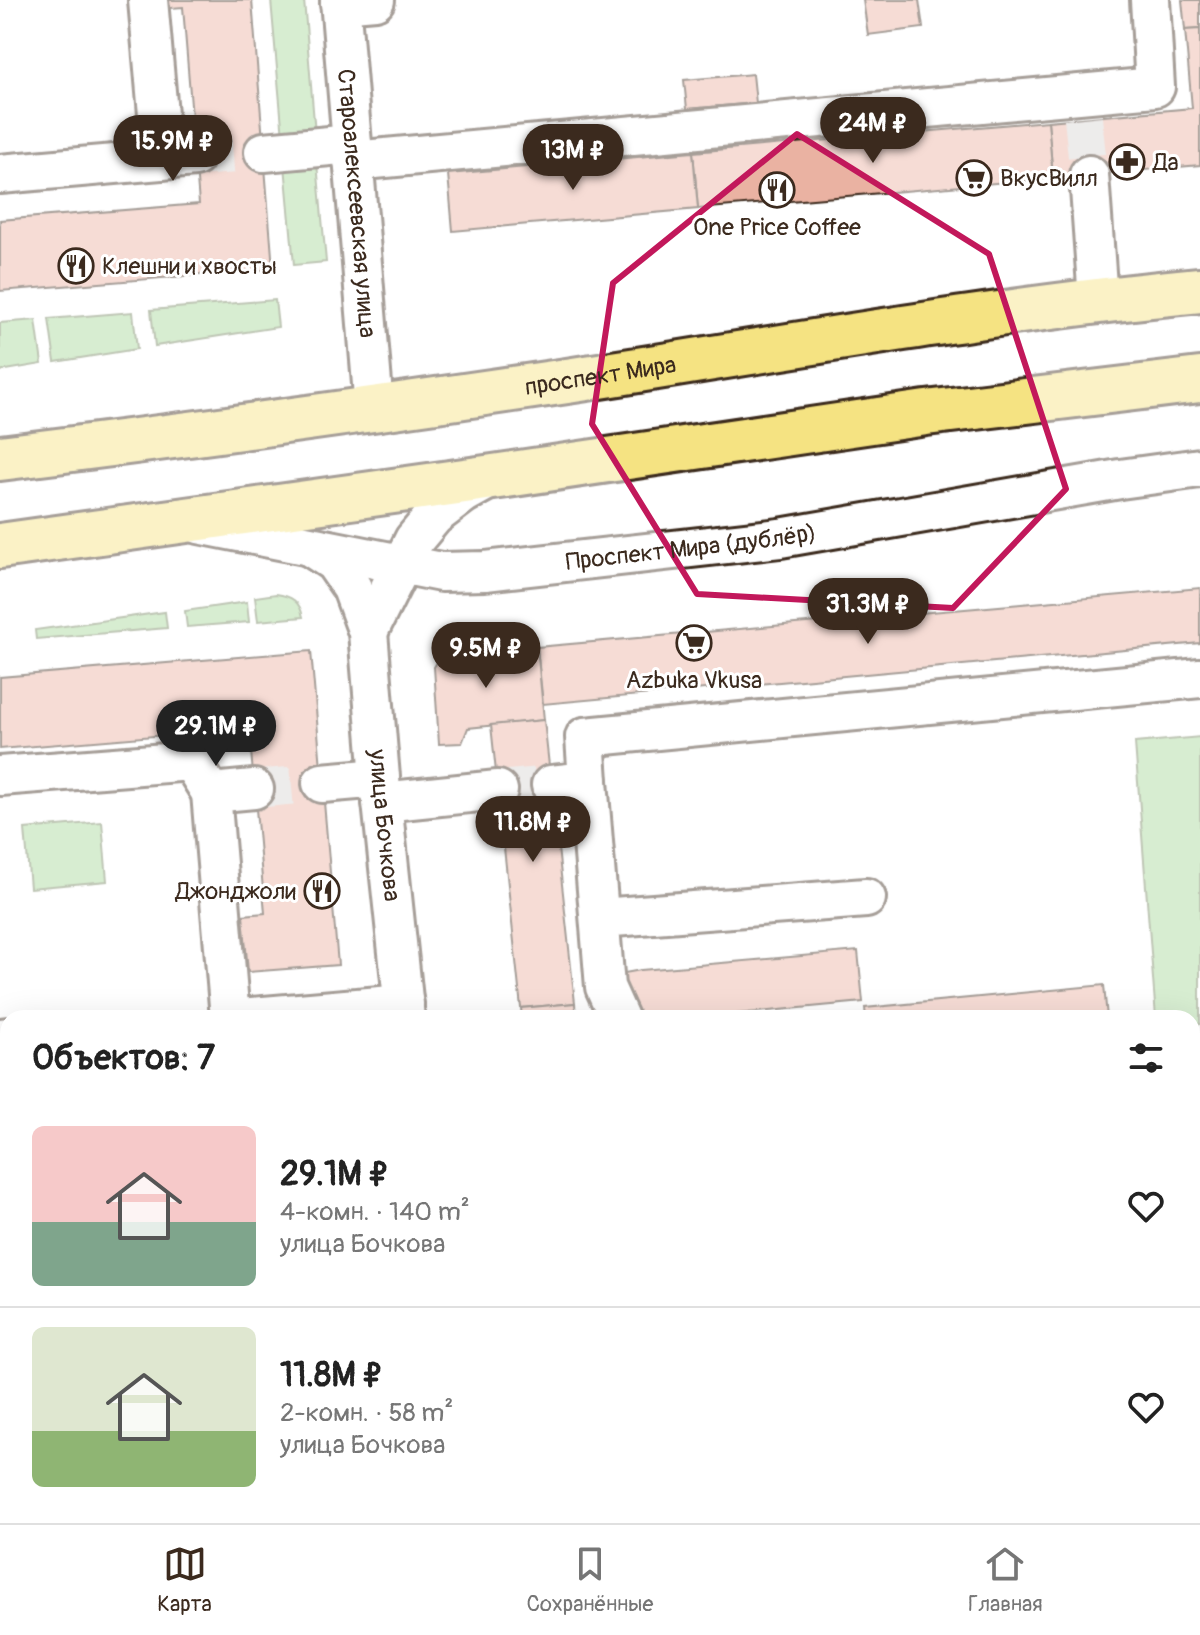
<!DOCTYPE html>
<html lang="ru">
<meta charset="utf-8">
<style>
:root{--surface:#fff;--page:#f6f6f6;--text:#222;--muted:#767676;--line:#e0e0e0;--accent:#3b2a1e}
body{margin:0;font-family:Pangolin,sans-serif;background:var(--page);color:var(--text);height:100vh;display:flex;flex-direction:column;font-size:30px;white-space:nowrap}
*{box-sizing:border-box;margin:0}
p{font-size:26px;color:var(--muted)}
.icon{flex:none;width:44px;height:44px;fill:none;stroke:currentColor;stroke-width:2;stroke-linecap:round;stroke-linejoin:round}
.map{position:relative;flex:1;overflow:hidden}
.side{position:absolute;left:0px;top:1010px;width:1200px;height:514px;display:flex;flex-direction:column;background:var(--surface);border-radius:24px 24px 0 0;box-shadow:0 8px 32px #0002}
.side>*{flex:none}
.price{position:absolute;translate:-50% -68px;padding:0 18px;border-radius:28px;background:var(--accent);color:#fff;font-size:26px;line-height:52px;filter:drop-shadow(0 2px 4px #0008)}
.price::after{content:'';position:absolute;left:50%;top:48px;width:24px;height:18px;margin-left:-12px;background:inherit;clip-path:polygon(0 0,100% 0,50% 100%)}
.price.on{background:#222;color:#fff}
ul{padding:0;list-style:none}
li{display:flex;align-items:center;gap:24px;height:200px;padding:0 32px}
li+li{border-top:2px solid var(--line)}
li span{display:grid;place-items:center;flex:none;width:224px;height:160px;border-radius:12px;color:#555}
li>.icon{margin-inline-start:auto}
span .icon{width:96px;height:96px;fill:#fffc;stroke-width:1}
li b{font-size:34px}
h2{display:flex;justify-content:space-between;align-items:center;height:96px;padding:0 32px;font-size:34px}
.dock{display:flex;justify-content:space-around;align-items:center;height:112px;border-top:2px solid var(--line);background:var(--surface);font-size:22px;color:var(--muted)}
.dock a{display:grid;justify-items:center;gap:4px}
.dock .on{color:var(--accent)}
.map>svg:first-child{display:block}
</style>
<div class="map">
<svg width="1200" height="1523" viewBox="0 0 1200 1523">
<rect width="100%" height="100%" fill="#fff"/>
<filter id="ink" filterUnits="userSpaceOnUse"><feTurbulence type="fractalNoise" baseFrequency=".0125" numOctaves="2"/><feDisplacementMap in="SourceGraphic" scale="16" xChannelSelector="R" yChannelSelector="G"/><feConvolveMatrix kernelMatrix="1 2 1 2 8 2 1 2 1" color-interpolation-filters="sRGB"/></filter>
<g filter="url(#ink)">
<g fill="#a7d899" stroke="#71815c" stroke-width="2">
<path d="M271,0h33l11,134 -32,3z"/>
<path d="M317,163l9,99 -32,3 -9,-100z"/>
<path d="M275,300l3,27 -123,19 -4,-36z"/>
<path d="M133,312l4,37 -82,13 -6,-43z"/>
<path d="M36,320l6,44 -42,7v-48z"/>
<path d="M276,594c15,2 24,7 27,23l-45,4 -3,-24z"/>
<path d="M247,602l2,20 -62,5 -2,-16z"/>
<path d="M165,612l2,16 -131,11 -1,-9z"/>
<path d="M1200,737v287l-8,1v-7h-36l-21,-275z"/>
<path d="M102,822l5,59 -77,7 -5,-59z"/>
<path d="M1200,1118v62l-8,1v-62z"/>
<path d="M1200,1300v196l-8,-112v-83z"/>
</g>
<g fill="#eab2a2" stroke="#3b2a1e" stroke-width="2">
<path d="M157,0h95l21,269 -273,22v-71l199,-16 -16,-197 -25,2z"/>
<path d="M863,0h56l4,28 -55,7z"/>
<path d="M1182,0h18v29l-15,1z"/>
<path d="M1200,29v136l-147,13 -5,-57 144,-13 -7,-78z"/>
<path d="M753,74l3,29 -69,6 -3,-29z"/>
<path d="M1048,121l5,57 -355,31 -5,-57z"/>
<path d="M693,152l5,57 -245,22 -5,-57z"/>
<path d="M1200,588v55l-657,61 -6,-57z"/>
<path d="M537,647l7,73 -76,8 -6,15 -23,1 -5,-77 10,-16z"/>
<path d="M311,651l27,314 -90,7 -5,-57 22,-2 -16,-185 -249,21v-72z"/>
<path d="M544,720l31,283 -54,5 -30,-283z"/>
<path d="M858,951l5,51 -169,16h-71l-4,-44 22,-4z"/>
<path d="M1104,985l3,33h-241l-1,-10z"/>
<path d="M575,1003l1,15h-54l-1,-10z"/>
<path d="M1192,1214h8v66l-8,1z"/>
<path d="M0,1481h8v35h108v7h-116z"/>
<path d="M133,1516h57l1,7h-58z"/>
<path d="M323,1516h61l1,7h-61z"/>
<path d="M577,1516h67v7h-66z"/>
<path d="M898,1516h60l1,7h-61z"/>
</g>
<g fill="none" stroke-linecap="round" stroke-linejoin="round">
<g stroke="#d8d4d2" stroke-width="38" stroke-dasharray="38 19" stroke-linecap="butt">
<path d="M1083,118l6,57"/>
<path d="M195,157l69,-5"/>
<path d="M254,789l68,-6"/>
<path d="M498,790l53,-5"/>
</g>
<defs>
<g id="minor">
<path d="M148,0l14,160"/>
<path id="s1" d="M340,0l34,408"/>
<path d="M340,3l35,-3"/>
<path d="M264,152l88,-8"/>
<path d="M353,161l802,-74 -5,-87"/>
<path d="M0,174l195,-17"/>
<path d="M1089,175l9,125"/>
<path id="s2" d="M199,524l242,48 44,-1 295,-33 340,-59 80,-11"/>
<path id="s3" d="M311,547l23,15 18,26 16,44 14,170 23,216"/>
<path d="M368,632l46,-92 20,-24 29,-22 27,-15"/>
<path d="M0,776l191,-15 20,32 43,-4"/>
<path d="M588,781l17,206 14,31"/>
<path d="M322,783l58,-5"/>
<path d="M551,785l37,-4 -3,-44 615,-59"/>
<path d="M211,793l19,225"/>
<path d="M382,802l116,-12"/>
<path d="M600,918l266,-20"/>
<path d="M240,1018l164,-14"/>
<path d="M0,1038l8,-1"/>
<path d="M1192,1076l8,-1"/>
<path d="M1192,1184l8,-1"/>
<path d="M0,1443l8,-1"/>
<path d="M236,1516l1,7"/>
<path d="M307,1516v7"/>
<path d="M455,1516l1,7"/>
<path d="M707,1516l1,7"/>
<path d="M857,1516l1,7"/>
</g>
<g id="major">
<path id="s4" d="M0,458c189,-23 378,-49 567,-77 211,-32 421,-71 633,-91"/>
<path d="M0,546l493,-69 433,-64 274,-33"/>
</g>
</defs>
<use href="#minor" stroke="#3b2a1e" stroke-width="44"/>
<use href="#major" stroke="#3b2a1e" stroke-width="50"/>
<use href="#minor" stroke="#fff" stroke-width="38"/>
<use href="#major" stroke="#f5e382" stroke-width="44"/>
</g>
</g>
<path d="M0 0H1200V1523H0ZM797,134l192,120 77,235 -113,119 -256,-14 -105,-170 21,-141z" fill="#fff" fill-opacity=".55" fill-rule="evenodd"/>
<path fill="none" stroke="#c2185b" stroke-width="6" stroke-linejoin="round" d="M797,134l192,120 77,235 -113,119 -256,-14 -105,-170 21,-141z"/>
<defs>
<symbol id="pharmacy-ring" viewBox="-11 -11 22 22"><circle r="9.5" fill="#fff" stroke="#3b2a1e" stroke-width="1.5"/><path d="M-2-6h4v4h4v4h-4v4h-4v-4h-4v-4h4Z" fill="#3b2a1e"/></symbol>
<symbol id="supermarket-ring" viewBox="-11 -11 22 22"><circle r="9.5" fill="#fff" stroke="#3b2a1e" stroke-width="1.5"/><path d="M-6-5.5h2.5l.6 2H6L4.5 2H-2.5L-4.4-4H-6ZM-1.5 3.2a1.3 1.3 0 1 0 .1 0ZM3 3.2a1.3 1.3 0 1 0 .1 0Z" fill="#3b2a1e"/></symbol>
<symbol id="restaurant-ring" viewBox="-11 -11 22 22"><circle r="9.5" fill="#fff" stroke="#3b2a1e" stroke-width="1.5"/><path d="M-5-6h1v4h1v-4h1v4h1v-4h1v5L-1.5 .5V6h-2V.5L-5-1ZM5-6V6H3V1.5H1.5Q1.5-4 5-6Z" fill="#3b2a1e"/></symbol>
</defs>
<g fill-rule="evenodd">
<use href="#pharmacy-ring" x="1107" y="142" width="40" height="40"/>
<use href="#supermarket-ring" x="954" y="158" width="40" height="40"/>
<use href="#restaurant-ring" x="757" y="170" width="40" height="40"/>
<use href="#restaurant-ring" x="56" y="246" width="40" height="40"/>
<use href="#supermarket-ring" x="674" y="623" width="40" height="40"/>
<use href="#restaurant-ring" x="302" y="871" width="40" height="40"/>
</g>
<g text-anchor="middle" stroke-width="6" stroke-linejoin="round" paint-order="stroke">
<g font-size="24" fill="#3b2a1e" stroke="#fff" text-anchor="start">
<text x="1153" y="170">Да</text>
<text x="1000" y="186">ВкусВилл</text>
<text x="777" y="235" text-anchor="middle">One Price Coffee</text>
<text x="102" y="274">Клешни и хвосты</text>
<text x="694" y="688" text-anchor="middle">Azbuka Vkusa</text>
<text x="296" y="899" text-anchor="end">Джонджоли</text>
</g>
<g font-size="24" fill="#3b2a1e" stroke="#fff">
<text dy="8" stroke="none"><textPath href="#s1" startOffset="204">Староалексеевская улица</textPath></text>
<text dy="8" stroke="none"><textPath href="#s4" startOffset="606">проспект Мира</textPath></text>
<text dy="8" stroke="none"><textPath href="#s2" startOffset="498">Проспект Мира (дублёр)</textPath></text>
<text dy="8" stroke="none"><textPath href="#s3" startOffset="300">улица Бочкова</textPath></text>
</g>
</g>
</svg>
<b class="price" style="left:873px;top:165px">24M ₽</b>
<b class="price" style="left:173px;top:183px">15.9M ₽</b>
<b class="price" style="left:573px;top:192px">13M ₽</b>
<b class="price" style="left:868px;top:646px">31.3M ₽</b>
<b class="price" style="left:486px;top:690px">9.5M ₽</b>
<b class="price on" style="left:216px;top:768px">29.1M ₽</b>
<b class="price" style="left:533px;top:864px">11.8M ₽</b>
<section class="side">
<h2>Объектов: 7<svg class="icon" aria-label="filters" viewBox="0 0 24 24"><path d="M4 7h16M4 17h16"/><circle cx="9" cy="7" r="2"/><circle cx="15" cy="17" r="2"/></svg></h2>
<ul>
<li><span style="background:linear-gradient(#f6c9c9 60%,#7fa58c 0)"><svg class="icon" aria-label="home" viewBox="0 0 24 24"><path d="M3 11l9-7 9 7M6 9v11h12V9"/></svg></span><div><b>29.1M ₽</b><p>4-комн. · 140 m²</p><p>улица Бочкова</p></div><svg class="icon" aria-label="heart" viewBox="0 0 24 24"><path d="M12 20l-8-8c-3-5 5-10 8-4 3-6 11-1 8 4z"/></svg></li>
<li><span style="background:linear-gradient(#dfe7d0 65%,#8fb573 0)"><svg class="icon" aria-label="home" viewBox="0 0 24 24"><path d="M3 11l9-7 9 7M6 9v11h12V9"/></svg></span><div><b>11.8M ₽</b><p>2-комн. · 58 m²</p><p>улица Бочкова</p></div><svg class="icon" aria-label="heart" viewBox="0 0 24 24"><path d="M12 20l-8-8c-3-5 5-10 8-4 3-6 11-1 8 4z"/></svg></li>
</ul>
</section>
</div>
<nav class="dock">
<a class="on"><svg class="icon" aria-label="map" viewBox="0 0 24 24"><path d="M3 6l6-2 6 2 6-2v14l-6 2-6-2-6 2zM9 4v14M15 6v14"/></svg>Карта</a>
<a><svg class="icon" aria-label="saved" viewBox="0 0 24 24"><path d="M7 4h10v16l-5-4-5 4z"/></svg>Сохранённые</a>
<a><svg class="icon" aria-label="home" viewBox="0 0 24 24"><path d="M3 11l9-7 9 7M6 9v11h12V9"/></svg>Главная</a>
</nav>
